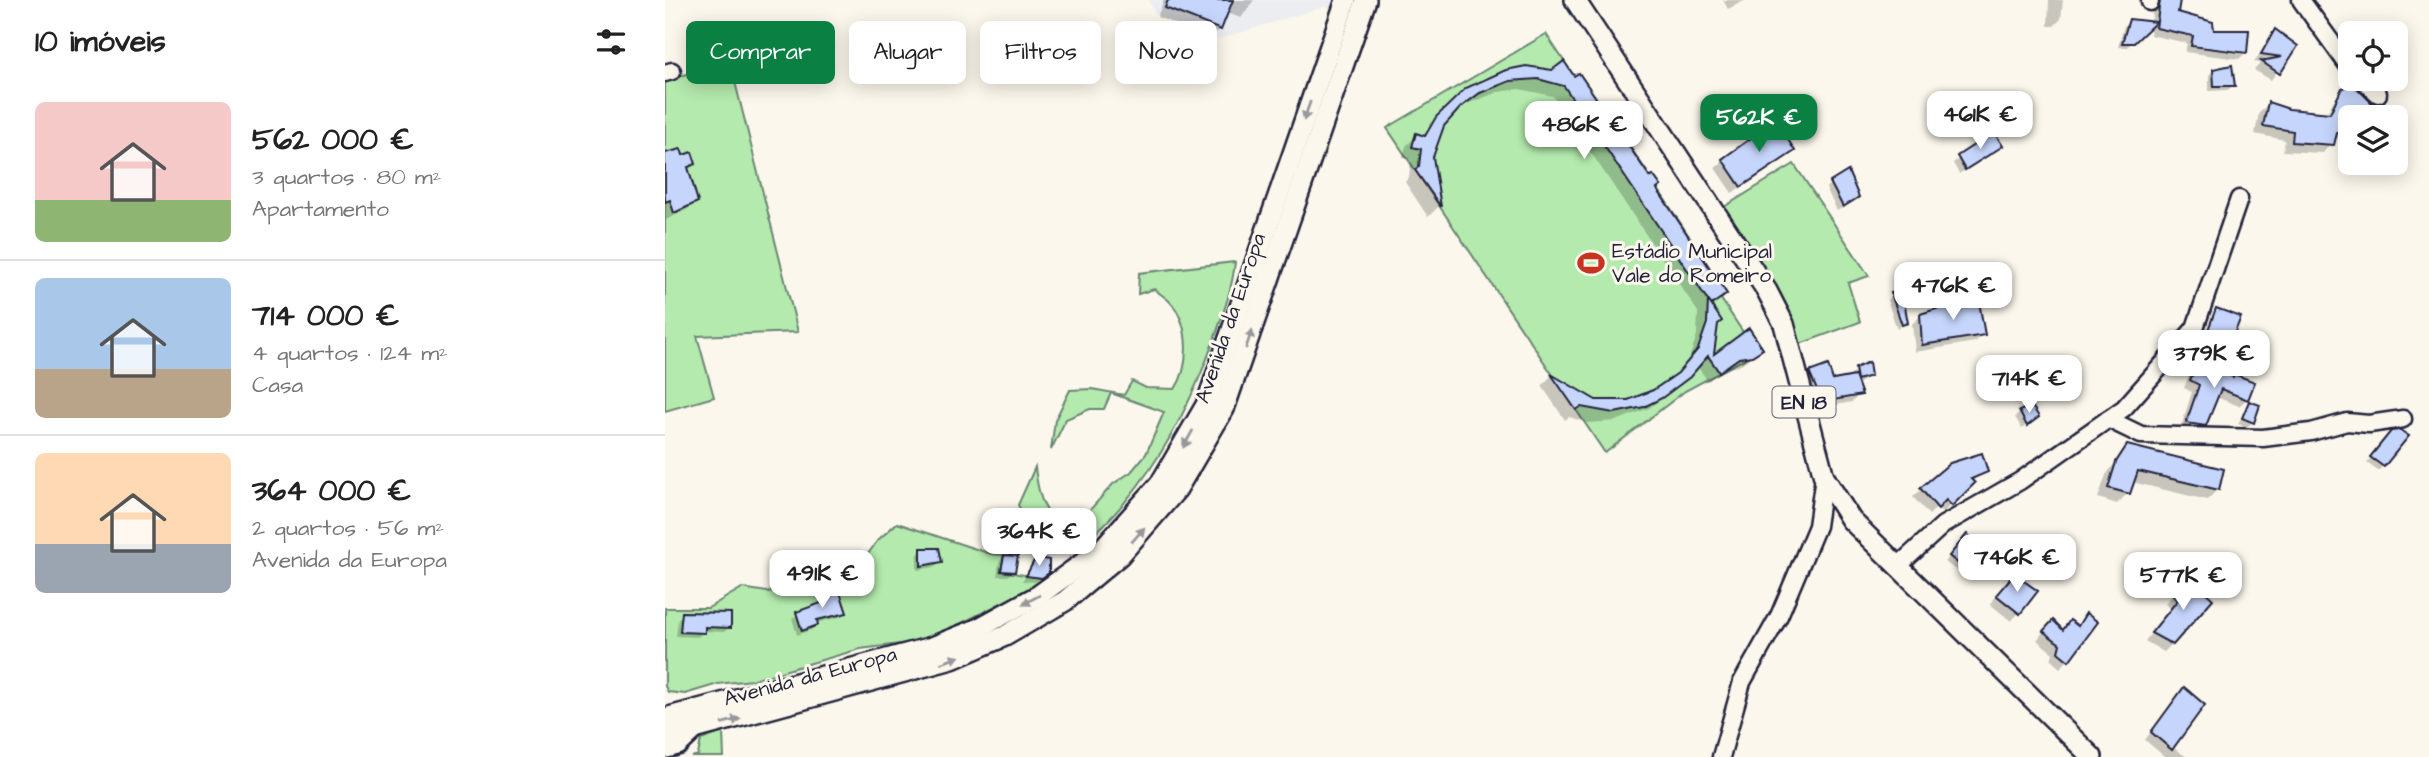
<!DOCTYPE html>
<html lang="pt">
<meta charset="utf-8">
<style>
:root{--surface:#fff;--page:#f2f2f2;--text:#222;--muted:#767676;--line:#e0e0e0;--accent:#0b8043}
body{margin:0;font-family:"Architects Daughter",sans-serif;background:var(--page);color:var(--text);height:100vh;display:flex;flex-direction:column;font-size:26px;white-space:nowrap}
*{box-sizing:border-box;margin:0}
p{font-size:23px;color:var(--muted)}
.icon{flex:none;width:38px;height:38px;fill:none;stroke:currentColor;stroke-width:2;stroke-linecap:round;stroke-linejoin:round}
.map{position:relative;flex:1;overflow:hidden}
.side{display:flex;flex-direction:column;background:var(--surface);width:665px}
.side>*{flex:none}
.guide{position:absolute;left:21px;top:21px;width:665px;height:63px;display:flex;gap:14px}
.fabs{position:absolute;left:1673px;top:21px;display:grid;gap:14px}
.fabs a{display:grid;place-items:center;width:70px;height:70px;border-radius:10px;background:var(--surface);box-shadow:0 4px 18px #0003;font-size:35px}
.price{position:absolute;translate:-50% -60px;padding:0 16px;border-radius:14px;background:#fff;color:#222;font-size:23px;line-height:46px;filter:drop-shadow(0 2px 4px #0008)}
.price::after{content:'';position:absolute;left:50%;top:42px;width:21px;height:16px;margin-left:-10px;background:inherit;clip-path:polygon(0 0,100% 0,50% 100%)}
.price.selected{background:var(--accent);color:#fff}
ul{padding:0;list-style:none}
li{display:flex;align-items:center;gap:21px;height:175px;padding:0 35px}
li+li{border-top:2px solid var(--line)}
li span{display:grid;place-items:center;flex:none;width:196px;height:140px;border-radius:10px;color:#555}
li>.icon{margin-inline-start:auto}
span .icon{width:84px;height:84px;fill:#fffc;stroke-width:1}
li b{font-size:30px}
h2{display:flex;justify-content:space-between;align-items:center;height:84px;padding:0 35px;font-size:30px}
.pill{padding:0 24px;border-radius:10px;background:var(--surface);box-shadow:0 4px 18px #0003;font-size:24px;line-height:63px}
.pill.selected{background:var(--accent);color:#fff}
main{display:flex;flex:1;min-height:0}
.map>svg:first-child{display:block}
</style>
<main>
<section class="side">
<h2>10 imóveis<svg class="icon" aria-label="filters" viewBox="0 0 24 24"><path d="M4 7h16M4 17h16"/><circle cx="9" cy="7" r="2"/><circle cx="15" cy="17" r="2"/></svg></h2>
<ul>
<li><span style="background:linear-gradient(#f6c9c9 70%,#8fb573 0)"><svg class="icon" aria-label="home" viewBox="0 0 24 24"><path d="M3 11l9-7 9 7M6 9v11h12V9"/></svg></span><div><b>562 000 €</b><p>3 quartos · 80 m²</p><p>Apartamento</p></div></li>
<li><span style="background:linear-gradient(#a9c7e8 65%,#b9a48a 0)"><svg class="icon" aria-label="home" viewBox="0 0 24 24"><path d="M3 11l9-7 9 7M6 9v11h12V9"/></svg></span><div><b>714 000 €</b><p>4 quartos · 124 m²</p><p>Casa</p></div></li>
<li><span style="background:linear-gradient(#ffd9b3 65%,#9aa5b1 0)"><svg class="icon" aria-label="home" viewBox="0 0 24 24"><path d="M3 11l9-7 9 7M6 9v11h12V9"/></svg></span><div><b>364 000 €</b><p>2 quartos · 56 m²</p><p>Avenida da Europa</p></div></li>
</ul>
</section>
<div class="map">
<svg width="1764" height="757" viewBox="0 0 1764 757">
<rect width="100%" height="100%" fill="#fbf7ec"/>
<filter id="ink" filterUnits="userSpaceOnUse"><feTurbulence type="fractalNoise" baseFrequency=".0143" numOctaves="2"/><feDisplacementMap in="SourceGraphic" scale="14" xChannelSelector="R" yChannelSelector="G"/><feConvolveMatrix kernelMatrix="1 2 1 2 8 2 1 2 1" color-interpolation-filters="sRGB"/></filter>
<g filter="url(#ink)">
<path fill="#ebedf0" d="M483,0h198l-6,17 -14,-11 -116,36 -54,-27z"/>
<g fill="#b4eaad" stroke="#6b8674" stroke-width="2">
<path d="M881,34l28,42 5,-3 71,103 3,-1 8,11 -3,3 69,105 -6,5 22,33 6,-4 14,21 -78,42 -80,62 -218,-325z"/>
<path d="M65,62l68,270 -101,4 17,61 -49,14v-331z"/>
<path d="M1129,164l75,112 -21,7 12,39 -60,22c-16,-52 -45,-92 -76,-137z"/>
<path d="M570,262c-3,28 -12,52 -21,78 -29,80 -68,151 -134,207 -38,1 -44,-10 -62,-42l17,-38c3,27 7,42 26,62h12l40,-45 18,-12 15,-18 18,-42 -53,-19 -7,16h-14l-24,10 -15,31 4,-30 15,-30 22,-1 32,6 8,-14 14,7 29,1c15,-22 15,-63 -3,-85 -5,-6 -12,-10 -18,-15l-16,5 1,-21z"/>
<path d="M232,523l94,31 13,1 -3,16 47,8 -88,45 -44,18 -56,7 -108,31 -34,4 -33,10 -17,-2 -3,-6v-78h43l34,-20 25,4 28,-4 43,-12 25,-15 15,-21z"/>
<path d="M58,732l1,25h-32l6,-2 3,-15z"/>
</g>
<g fill="#0003">
<path d="M499,0h90l-13,18 -14,-5 -7,16 -9,9 -54,-21z"/>
<path d="M1058,0h23l-18,9z"/>
<path d="M1384,0h14l-2,19 -7,7h-6z"/>
<path d="M1489,0h24l-2,14 37,17 33,21 -7,7 -54,-7 2,-9 -37,-8 1,-10 -24,22h-9l6,-21 5,-5 22,2z"/>
<path d="M1610,32l20,14 -24,34 -17,-10 7,-7 -7,-1z"/>
<path d="M1549,70l19,15 -5,5 -19,1v-16z"/>
<path d="M887,72l104,117 68,105 -13,13 6,17 -5,34 49,-10 -22,18 -12,2 -19,13 -11,-15 -20,21 -28,21 -33,13 -28,2 -19,-6 -4,3 -23,-34 9,-10 45,26 32,-1 26,-10 21,-14 13,-15 9,-27 1,-23 -145,-216 -34,-7 -21,3 -31,12 -15,10 -9,11 -12,40 7,42 -10,10 -23,-35 4,-5 2,-17 -8,-3 3,-11 11,-11 6,2 21,-27 39,-30z"/>
<path d="M1678,90l31,26 19,-7 2,8h-45v16l-16,6 -11,14 -40,-2 2,-11 -30,-6 4,-21 9,-9 20,6 38,5 8,-15z"/>
<path d="M1111,123l17,28 -61,42 -17,-25z"/>
<path d="M1329,135l7,11 -42,28 -6,-11z"/>
<path d="M0,155l16,2 13,7 -7,7 9,30 -8,8 -22,11z"/>
<path d="M1166,183l21,18 -15,10 -11,-23z"/>
<path d="M1227,295l14,27 -9,7 -10,-29z"/>
<path d="M1551,310l14,31 -5,5 -22,-8z"/>
<path d="M1256,315l62,19 -8,8 -60,10 -3,-28z"/>
<path d="M1535,360l47,39 -8,7 -23,-9 -11,28 -8,8 -17,-3 12,-38 -8,-4 8,-21z"/>
<path d="M1191,369l14,6 -13,10 3,9 -8,8 -38,7 -12,-28 8,-8 22,9 16,-3z"/>
<path d="M1584,403l3,19 -5,5 -9,-3z"/>
<path d="M1355,413l11,8 -9,8 -7,-12z"/>
<path d="M1721,439l-3,27 -5,5 -11,-8z"/>
<path d="M1462,447l91,42 -11,11 -75,-18 -4,11 -11,11 -19,-6 8,-23z"/>
<path d="M1286,464l35,7 -15,11 -28,31 -6,-6 -8,8 -16,-18z"/>
<path d="M1297,542l16,12 -21,17 -12,-9z"/>
<path d="M257,550l18,12 -5,5 -18,3v-15z"/>
<path d="M339,556l9,15 -5,5h-11l2,-14z"/>
<path d="M372,559l4,19 -6,4 -13,-1z"/>
<path d="M1524,579l-17,65 -8,8 -19,-11 25,-31 -5,-7z"/>
<path d="M1341,584l13,29 -8,8 -21,-17z"/>
<path d="M158,598l22,14 -5,5 -24,6 -5,7 -14,5 -5,-17 26,-12z"/>
<path d="M18,614l46,13 -5,5 -20,-1 -6,6 -22,-1 2,-17z"/>
<path d="M1422,616l-19,44 -8,8 -9,-8 2,-7 -16,-13 8,-10 16,1 9,-8 7,4z"/>
<path d="M1512,696l-5,51 15,10h-22l-20,-17z"/>
</g>
<g fill="#c6d5fb" stroke="#22223b" stroke-width="2">
<path d="M503,0h65l-12,30 -56,-22z"/>
<path d="M1495,0h20l-2,12 35,10 1,8h35l-2,23 -56,-7 2,-10 -37,-8z"/>
<path d="M1464,19l27,3 -22,21h-12z"/>
<path d="M1610,29l23,17 -18,28 -19,-13 21,-4 -21,-3z"/>
<path d="M899,61l10,15 5,-3 71,104 3,-2 8,11 -4,3 70,105 -16,11 -147,-219 -26,-7 -28,2 -30,12 -19,14 -17,19 -11,31 8,50 -26,-37 4,-4 2,-17 -9,-2 4,-14 9,3 11,-19 30,-29 40,-18 20,-4 26,4z"/>
<path d="M1567,65l3,21h-21l-1,-17z"/>
<path d="M1688,84l18,18 6,15h-27v11l-13,5 -3,12 -42,-3 1,-11 -30,-5 5,-24 21,7 41,4 12,-25z"/>
<path d="M1111,120l19,31 -54,36 -19,-28z"/>
<path d="M1329,132l9,14 -38,24 -8,-14z"/>
<path d="M16,149l2,6 9,-3 4,12 -8,3 10,35 -24,11 -4,-13 -5,2v-49z"/>
<path d="M1183,171l11,26 -16,10 -13,-25z"/>
<path d="M1237,290l6,33 -6,2 -11,-32z"/>
<path d="M1313,296l7,39 -63,10 -2,-31z"/>
<path d="M1043,300l14,21 -4,3 -4,30 35,-26 14,21 -11,7 -13,2 -20,14 -11,-16 -18,21 -28,21 -18,9 -30,6 -33,-6 -5,3 -25,-36 45,26h32l25,-10 25,-17 20,-24 9,-26z"/>
<path d="M1551,308l25,9 -10,25 -24,-9z"/>
<path d="M1534,358l34,19 1,-3 21,8 -7,18 -27,-11 -15,37 -20,-3 13,-38 -9,-5z"/>
<path d="M1204,362l2,14 -14,4 -2,-12z"/>
<path d="M1163,365l5,15 22,-4 7,19 -40,7 -13,-30z"/>
<path d="M1584,401l11,4 -6,18 -12,-5z"/>
<path d="M1367,406l7,11 -12,9 -8,-15z"/>
<path d="M1735,430l9,6 -25,31 -14,-10 21,-26z"/>
<path d="M1462,445l97,24 -5,21 -81,-19 -8,23 -22,-6 8,-26z"/>
<path d="M1317,453l6,19 -17,7 4,4 -23,23 -6,-6 -8,9 -18,-21 30,-25z"/>
<path d="M1302,534l18,15 -21,19 -15,-12z"/>
<path d="M256,548h18l3,14 -21,4z"/>
<path d="M339,555l14,1 -3,16 -14,-1z"/>
<path d="M371,557l13,3v13l-7,5 -16,-2z"/>
<path d="M1349,574l24,17 -18,23 -24,-19z"/>
<path d="M1524,577l24,22 -40,46 -22,-12 26,-32 -5,-7z"/>
<path d="M174,589l8,24 -30,7 1,5 -16,6 -6,-19 28,-10 -2,-6z"/>
<path d="M17,612l49,1v15l-26,-1v6l-25,-1z"/>
<path d="M1421,613l12,9 -29,39 -11,-9 2,-8 -17,-13 10,-11 10,10 7,-10 8,6z"/>
<path d="M1519,687l21,18 -33,45 -21,-18z"/>
</g>
<g fill="none" stroke-linecap="round" stroke-linejoin="round">
<defs>
<g id="minor">
<path d="M1636,0l49,68"/>
<path d="M1485,2v-2"/>
<path d="M0,73l7,-2"/>
<path d="M1697,79l16,15"/>
<path d="M1443,419l33,16 122,3 48,-6 36,-10 22,2 34,-5"/>
<path d="M1233,566l45,-41 77,-44 104,-73 71,-80 44,-129"/>
<path d="M0,750l14,-4 18,-17"/>
<path d="M1056,757l21,-75 37,-66 38,-90 7,-49"/>
</g>
<g id="major">
<path d="M910,0l192,291 17,33 40,153 27,43 241,237"/>
<path d="M0,718l267,-71 45,-18 62,-34 62,-45 59,-66 46,-79 140,-405"/>
<path d="M0,737l287,-78 53,-23 60,-35 55,-46 57,-66 47,-80 142,-409"/>
</g>
</defs>
<use href="#minor" stroke="#22223b" stroke-width="21"/>
<use href="#major" stroke="#22223b" stroke-width="24"/>
<use href="#minor" stroke="#fbf7ec" stroke-width="16"/>
<use href="#major" stroke="#fbf7ec" stroke-width="19"/>
</g>
<defs><path id="oneway-solid" d="M-6-.8H1V-3.2L6.5 0L1 3.2V.8H-6Z" transform="scale(1.75)"/></defs>
<g fill="#99979c">
<use href="#oneway-solid" transform="translate(642 111) rotate(109)"/>
<use href="#oneway-solid" transform="translate(584 339) rotate(-71)"/>
<use href="#oneway-solid" transform="translate(523 439) rotate(119)"/>
<use href="#oneway-solid" transform="translate(473 535) rotate(-49)"/>
<use href="#oneway-solid" transform="translate(366 600) rotate(151)"/>
<use href="#oneway-solid" transform="translate(285 660) rotate(-21)"/>
<use href="#oneway-solid" transform="translate(66 721) rotate(-14)"/>
</g>
</g>
<defs>
<symbol id="stadium-bare" viewBox="-9 -9 18 18"><path d="M0-5a6.5 5 0 1 0 0 10a6.5 5 0 1 0 0-10ZM-3.5-1.8h7v3.6h-7Z" fill="#c8321e" stroke="#fbf7ec" stroke-width="2.5" paint-order="stroke"/></symbol>
</defs>
<g fill-rule="evenodd">
<use href="#stadium-bare" x="907" y="244" width="38" height="38"/>
</g>
<g text-anchor="middle" stroke-width="6" stroke-linejoin="round" paint-order="stroke">
<rect fill="#fbf7ec" stroke="#636270" stroke-width="2" x="1107.5" y="386.5" width="63" height="31" rx="5"/>
<g font-size="19" font-weight="bold" fill="#22223b">
<text x="1139" y="409">EN 18</text>
</g>
<g font-size="21" fill="#22223b" stroke="#fbf7ec" text-anchor="start">
<text x="947" y="258">Estádio Municipal<tspan x="947" dy="24">Vale do Romeiro</tspan></text>
</g>
<g font-size="21" fill="#22223b" stroke="#fbf7ec">
<text transform="translate(565 318) rotate(-71)" y="7">Avenida da Europa</text>
<text transform="translate(145 676) rotate(-15)" y="7">Avenida da Europa</text>
</g>
</g>
</svg>
<div class="fabs">
<a><svg class="icon" aria-label="locate" viewBox="0 0 24 24"><circle cx="12" cy="12" r="6"/><path d="M12 2v4M12 18v4M2 12h4M18 12h4"/></svg></a>
<a><svg class="icon" aria-label="layers" viewBox="0 0 24 24"><path d="M12 4l9 5-9 5-9-5zM3 14l9 5 9-5"/></svg></a>
</div>
<b class="price" style="left:1315px;top:151px">461K €</b>
<b class="price selected" style="left:1094px;top:154px">562K €</b>
<b class="price" style="left:919px;top:161px">486K €</b>
<b class="price" style="left:1288px;top:322px">476K €</b>
<b class="price" style="left:1549px;top:390px">379K €</b>
<b class="price" style="left:1364px;top:415px">714K €</b>
<b class="price" style="left:374px;top:568px">364K €</b>
<b class="price" style="left:1352px;top:594px">746K €</b>
<b class="price" style="left:157px;top:610px">491K €</b>
<b class="price" style="left:1518px;top:612px">577K €</b>
<div class="guide">
<a class="pill selected">Comprar</a>
<a class="pill">Alugar</a>
<a class="pill">Filtros</a>
<a class="pill">Novo</a>
</div>
</div>
</main>
